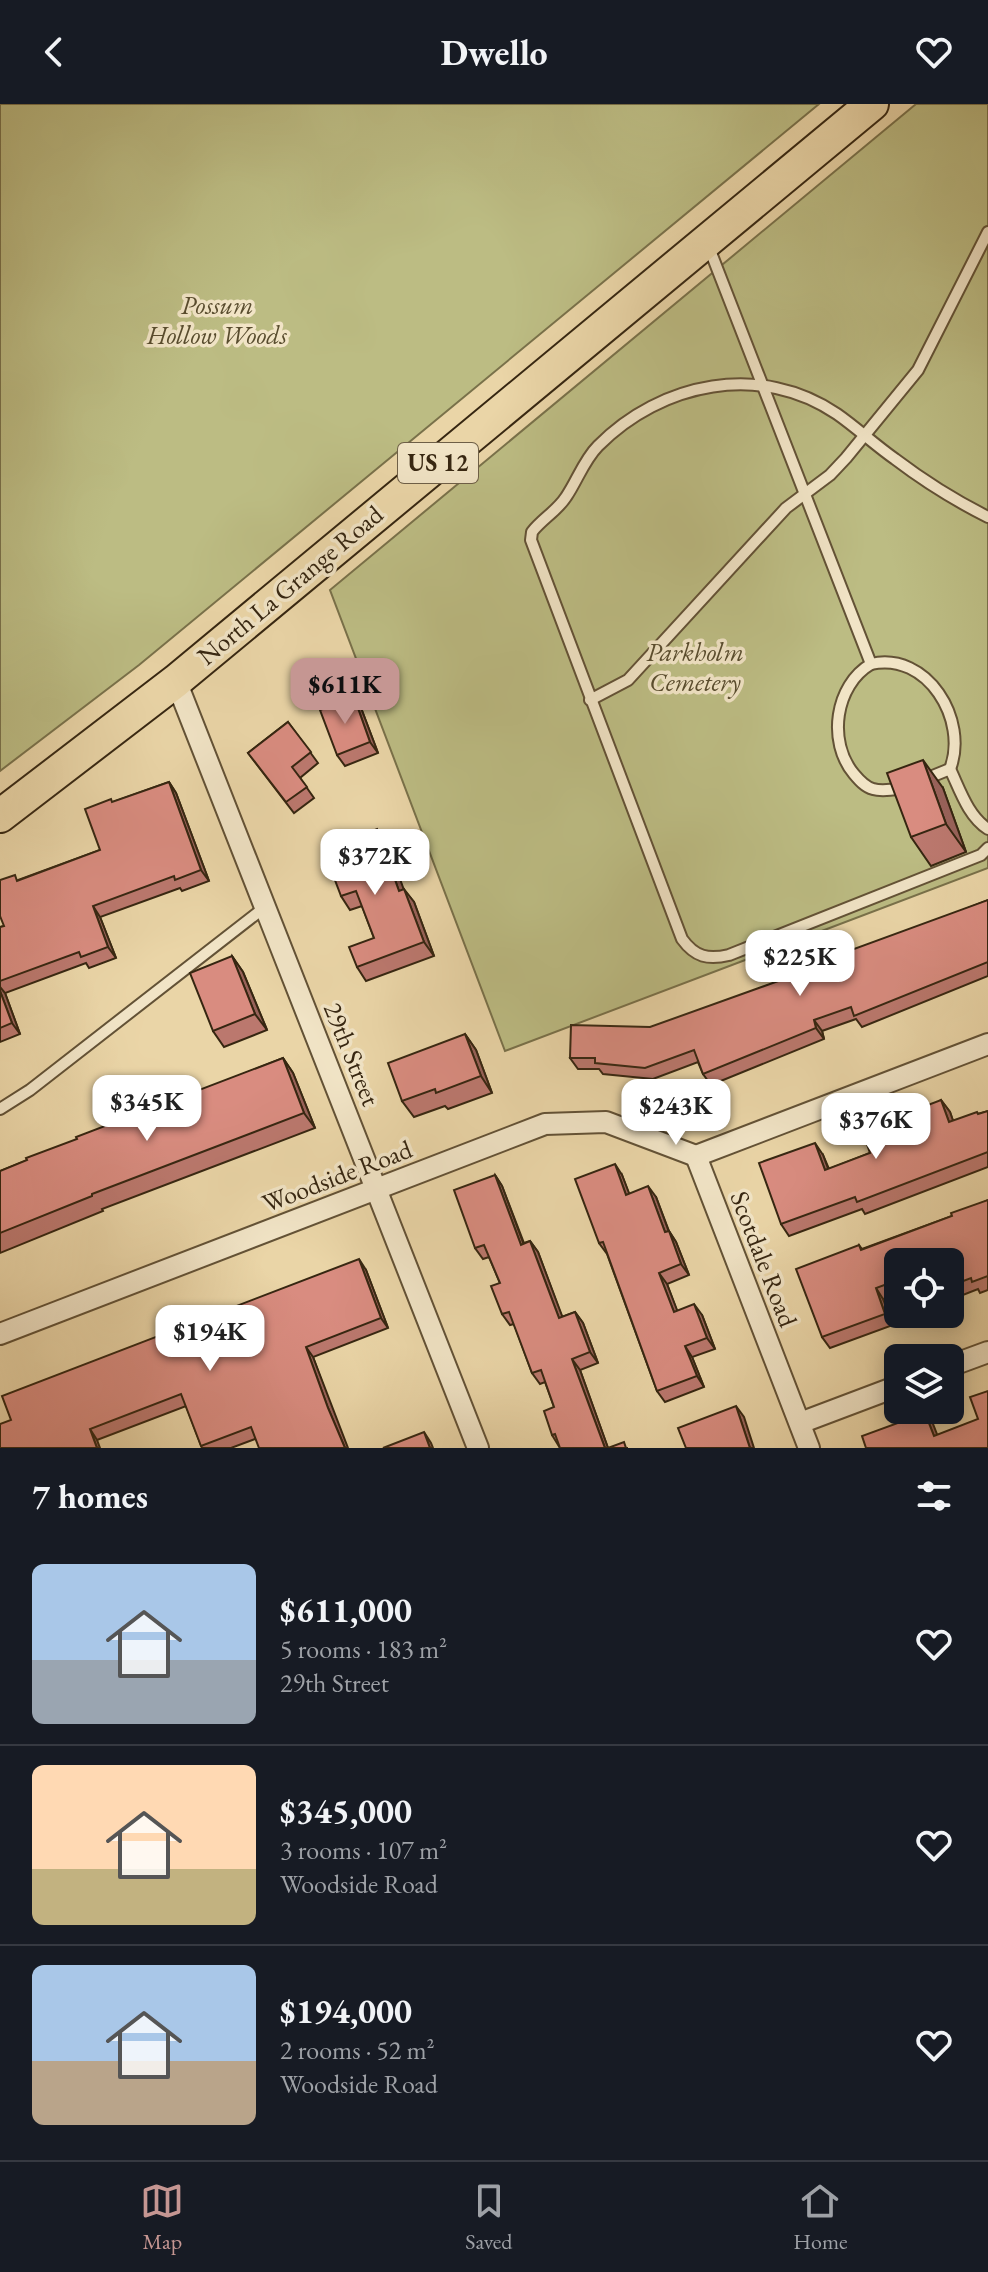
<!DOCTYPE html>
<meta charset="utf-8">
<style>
:root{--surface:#171b24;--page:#242831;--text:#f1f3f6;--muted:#9ea1a6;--line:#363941;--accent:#c59692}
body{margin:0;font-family:"EB Garamond",serif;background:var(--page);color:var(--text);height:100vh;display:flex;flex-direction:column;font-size:30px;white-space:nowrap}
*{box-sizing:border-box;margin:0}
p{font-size:26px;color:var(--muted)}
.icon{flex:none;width:44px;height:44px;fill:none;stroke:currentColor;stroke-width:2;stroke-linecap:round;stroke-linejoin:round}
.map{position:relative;height:1344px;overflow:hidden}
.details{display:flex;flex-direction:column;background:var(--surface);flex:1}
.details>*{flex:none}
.tools{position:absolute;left:884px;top:1144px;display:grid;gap:16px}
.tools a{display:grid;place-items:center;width:80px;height:80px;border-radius:12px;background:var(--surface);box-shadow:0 4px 20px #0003;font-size:40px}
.price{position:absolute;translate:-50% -68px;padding:0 18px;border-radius:16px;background:#fff;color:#222;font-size:26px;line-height:52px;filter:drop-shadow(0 2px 4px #0008)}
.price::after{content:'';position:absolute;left:50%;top:48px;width:24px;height:18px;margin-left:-12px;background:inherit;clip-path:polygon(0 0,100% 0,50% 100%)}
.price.current{background:var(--accent);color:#111}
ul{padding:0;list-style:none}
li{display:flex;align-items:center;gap:24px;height:200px;padding:0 32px}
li+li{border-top:2px solid var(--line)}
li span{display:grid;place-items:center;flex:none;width:224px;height:160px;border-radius:12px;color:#555}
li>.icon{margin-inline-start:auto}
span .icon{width:96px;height:96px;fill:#fffc;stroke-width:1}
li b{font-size:34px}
h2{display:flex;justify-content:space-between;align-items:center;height:96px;padding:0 32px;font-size:34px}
header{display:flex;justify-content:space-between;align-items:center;height:104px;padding:0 32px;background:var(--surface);font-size:36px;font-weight:700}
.menu{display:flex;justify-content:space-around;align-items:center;height:112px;border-top:2px solid var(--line);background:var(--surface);font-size:22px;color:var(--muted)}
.menu a{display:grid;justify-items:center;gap:4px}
.menu .current{color:var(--accent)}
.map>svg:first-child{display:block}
</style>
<header><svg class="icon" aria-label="back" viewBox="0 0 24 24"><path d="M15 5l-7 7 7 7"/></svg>Dwello<svg class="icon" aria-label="heart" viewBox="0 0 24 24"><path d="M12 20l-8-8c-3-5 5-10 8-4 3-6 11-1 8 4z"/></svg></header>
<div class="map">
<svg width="988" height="1344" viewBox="0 0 988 1344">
<rect width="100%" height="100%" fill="#ead5a7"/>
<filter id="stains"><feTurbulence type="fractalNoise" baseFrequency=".0025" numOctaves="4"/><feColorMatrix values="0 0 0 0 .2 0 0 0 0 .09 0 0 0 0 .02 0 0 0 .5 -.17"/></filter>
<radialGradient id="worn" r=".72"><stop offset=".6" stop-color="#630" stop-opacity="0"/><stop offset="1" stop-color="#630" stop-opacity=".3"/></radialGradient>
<g fill="#bcbc83" stroke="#79714a" stroke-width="2">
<path d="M0,0h819l-680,561 -139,106z"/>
<path d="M916,0h72v764l-483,183 -175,-461z"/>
</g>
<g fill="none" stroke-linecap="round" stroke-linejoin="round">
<defs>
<g id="lane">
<path d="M708,141l163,419c-36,21 -44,78 -17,110 5,6 11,13 19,15 10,3 23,0 32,-1"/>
<path d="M988,413c-32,-16 -64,-36 -93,-58 -20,-14 -38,-31 -58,-45 -76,-52 -176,-32 -239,32 -14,14 -21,35 -32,51 -9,14 -24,22 -34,35l-1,8 151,399c13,18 26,21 47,16l252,-100 7,-7"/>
<path d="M871,560c56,-13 98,56 79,105"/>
<path d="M590,596l38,-20 158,-172 44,-33 16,-17 72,-88 70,-138"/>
<path d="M923,676l27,-11c10,21 18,47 38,60"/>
<path d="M0,1005l30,-19 235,-183"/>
</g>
<g id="street">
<path d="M176,577l302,767"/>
<path d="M0,1230l545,-210 61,-2 90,34"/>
<path d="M950,1262l38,-14"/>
<path d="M800,1319l98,-37"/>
<path d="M809,1344l-113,-292 292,-112"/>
</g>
<path id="primary" d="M0,712l176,-135 696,-577"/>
</defs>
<use href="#lane" stroke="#635236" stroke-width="14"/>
<use href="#street" stroke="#635236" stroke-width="24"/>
<use href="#primary" stroke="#362611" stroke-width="36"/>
<use href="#lane" stroke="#f1e4c6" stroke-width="10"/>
<use href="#street" stroke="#f1e4c6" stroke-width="20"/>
<use href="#primary" stroke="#ead5a7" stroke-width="32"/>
</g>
<g fill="#bb786e" stroke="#362611" stroke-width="2">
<path d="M354,593l7,11 17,45 -33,13 -8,-11z"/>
<path d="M288,618l30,41 -18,15 14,20 -20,15 -46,-60z"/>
<path d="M169,678l7,11 33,88 -27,10 -2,-3 -80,29 16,41 -27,10 -3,-5 -81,30 15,41 -20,8v-115l4,-1 14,-46 82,-30 13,-48z"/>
<path d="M943,684l23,64 -35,14 -20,-29z"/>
<path d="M387,739l16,46 11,13 20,54 -68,25 -9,-14 17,-29 -12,-32 -12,4 -9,-14z"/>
<path d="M988,796v76l-126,51 -6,-8 -34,12 2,8 -113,46 -8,-11 -5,-12 -45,17 -50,-5 -4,-5h-21l-8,-11 264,-97z"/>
<path d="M232,852l11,16 24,58 -43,17 -11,-16z"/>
<path d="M465,930l11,16 16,43 -44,16 -3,-3 -31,11 -12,-16z"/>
<path d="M283,954l10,15 22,55 -213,81 1,2 -103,42v-82z"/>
<path d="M941,996l9,12 3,9 35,-10v56l-123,47 -3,-5 -73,27 -8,-12 42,-69 6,14 41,-16z"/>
<path d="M495,1071l7,11 22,57 6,-2 8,11 24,65 13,-5 8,11 15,40 -18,7 28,78h20h-68l-8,-13 2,-28 -9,-25 -5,2 -8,-11 -18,-49 -4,1 -8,-11 -2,-31 -11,-26 -6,2 -8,-11z"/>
<path d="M622,1071l7,19 27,3 13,34 7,11 13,33 -22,9 10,27 25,4 13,34 -23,8 12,30 -39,15 -8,-11 -50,-137 -8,-11z"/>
<path d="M988,1096v90l-8,3 -2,-4 -28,11v-38h-52v32l-15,5 10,26 -63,23 -8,-11 37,-92 3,4 90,-33z"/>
<path d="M366,1166l22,58 -75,29 22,61 -80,21 -24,9h-29l-16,-42 -89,34 -97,8z"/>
</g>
<g fill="#98625a" stroke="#362611" stroke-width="2">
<path d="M354,593l7,11 17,45 -8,-11z"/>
<path d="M923,656l20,28 23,64 -20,-28z"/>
<path d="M169,678l7,11 33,88 -8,-11z"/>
<path d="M377,725l10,14 22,61 -10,-13z"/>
<path d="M404,785l10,13 20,54 -10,-14z"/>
<path d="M93,802l7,11 16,41 -8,-11z"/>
<path d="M232,852l11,16 24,58 -12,-16z"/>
<path d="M0,883l5,6 15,41 -8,-11 -12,-32z"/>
<path d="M814,916l8,11 2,8 -8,-11z"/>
<path d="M465,930l11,16 16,43 -11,-17z"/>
<path d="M283,954l10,15 22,55 -11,-15z"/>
<path d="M941,996l9,12 8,23 -9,-13z"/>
<path d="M815,1039l8,12 10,27 -8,-12z"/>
<path d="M615,1060l7,11 12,31 -8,-11z"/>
<path d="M495,1071l7,11 26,70 -7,-11z"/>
<path d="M648,1082l8,11 17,46 -8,-11z"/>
<path d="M669,1127l7,11 13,33 -8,-11z"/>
<path d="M530,1137l8,11 29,77 -8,-11z"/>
<path d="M359,1155l7,11 22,58 -7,-10z"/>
<path d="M659,1169l8,11 15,39 -8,-11z"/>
<path d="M876,1184l7,11 10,26 -8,-11z"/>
<path d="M694,1200l8,11 13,34 -8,-11z"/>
<path d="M575,1208l8,11 15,40 -8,-11z"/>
<path d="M685,1242l7,11 12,30 -7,-11z"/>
<path d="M306,1243l7,10 35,91h-3l-17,-40z"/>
<path d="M572,1255l8,11 28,78h-3z"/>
<path d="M736,1302l8,11 10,31h-4z"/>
<path d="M925,1309l8,11 9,23 -8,-11z"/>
<path d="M90,1325l7,11 3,8h-3z"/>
<path d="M424,1328l7,11 2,5h-3z"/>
</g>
<g fill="#d98c80" stroke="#362611" stroke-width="2">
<path d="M354,593l16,45 -33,13 -17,-45z"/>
<path d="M288,618l23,30 -19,15 15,20 -21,15 -38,-49z"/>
<path d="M923,656l23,64 -35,13 -24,-64z"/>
<path d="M169,678l32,88 -26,10 -1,-4 -81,30 15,41 -27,10 -2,-5 -79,29v-54l4,-1 -4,-10v-36l15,-5 2,6 83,-31 -15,-41 26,-10 1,3z"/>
<path d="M377,725l22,62 5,-2 20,53 -67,25 -8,-20 25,-9 -18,-47 -15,5 -17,-45z"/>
<path d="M988,796v62l-134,54 -3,-9 -37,13 2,8 -113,46 -9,-24 -49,18 -50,-5v-5h-25l1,-33 79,2 184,-66 -2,-4z"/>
<path d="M232,852l23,58 -42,17 -23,-58z"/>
<path d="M0,887l12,32 -12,5z"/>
<path d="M465,930l16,42 -45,17 -1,-4 -33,12 -14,-38z"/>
<path d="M283,954l21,55 -212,81v2l-92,37v-62l27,-11 -1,-2 51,-19 -1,-2z"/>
<path d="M941,996l8,22 28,-10 1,2 10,-3v41l-131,50 -2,-5 -74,27 -22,-61 56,-20 10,27 45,-17 -8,-23z"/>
<path d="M615,1060l11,31 22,-9 17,46 4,-1 12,33 -22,9 15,39 20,-8 13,34 -22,8 12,30 -40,15 -54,-149 -4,1 -24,-64z"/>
<path d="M495,1071l26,70 9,-4 29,77 16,-6 15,40 -18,7 33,89h-45l-5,-14 -3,1 -8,-24 10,-4 -13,-37 -9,3 -23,-61 -7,2 -11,-28 9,-3 -16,-38 -9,3 -21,-58z"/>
<path d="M988,1096v76l-16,6 -1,-4 -21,8v-24h-52v18l-22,8 9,26 -63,23 -26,-68 63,-24 2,5 91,-34 -1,-3z"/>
<path d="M359,1155l22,59 -75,29 22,61 17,40h-86l-8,-21 -50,19 -20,-52 -91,35 7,19h-97v-24l11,-4 -9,-24z"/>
<path d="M988,1287v57h-122l-4,-12 63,-23 9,23 44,-17 -8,-22z"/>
<path d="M736,1302l14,42h-64l-8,-20z"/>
<path d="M424,1328l6,16h-47z"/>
<path d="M624,1338l2,6h-18z"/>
</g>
<g text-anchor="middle" stroke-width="7" stroke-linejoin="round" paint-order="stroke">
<rect fill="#f1e4c6" stroke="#6e5f47" stroke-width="2" x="398" y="339" width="80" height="40" rx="6"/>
<g font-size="24" font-weight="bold" fill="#362611">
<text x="438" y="367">US 12</text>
</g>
<g font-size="26" font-style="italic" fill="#584c2e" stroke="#f1e4c6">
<text x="217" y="210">Possum<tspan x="217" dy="30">Hollow Woods</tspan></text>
<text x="695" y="557">Parkholm<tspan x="695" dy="30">Cemetery</tspan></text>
</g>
<g font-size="26" fill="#362611" stroke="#f1e4c6">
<text transform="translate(290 481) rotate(-40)" y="9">North La Grange Road</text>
<text transform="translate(352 950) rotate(68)" y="9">29th Street</text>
<text transform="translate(337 1072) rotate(-21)" y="9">Woodside Road</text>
<text transform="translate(764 1155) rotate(69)" y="9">Scotdale Road</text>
</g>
</g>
<rect width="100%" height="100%" filter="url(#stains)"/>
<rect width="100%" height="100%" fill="url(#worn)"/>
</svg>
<div class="tools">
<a><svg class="icon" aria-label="locate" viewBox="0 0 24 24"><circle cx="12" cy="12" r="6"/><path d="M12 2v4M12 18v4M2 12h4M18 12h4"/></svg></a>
<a><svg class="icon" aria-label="layers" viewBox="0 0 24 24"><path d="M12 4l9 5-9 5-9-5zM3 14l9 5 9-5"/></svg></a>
</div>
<b class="price current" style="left:345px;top:622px">$611K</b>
<b class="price" style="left:375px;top:793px">$372K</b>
<b class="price" style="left:800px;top:894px">$225K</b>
<b class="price" style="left:147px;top:1039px">$345K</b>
<b class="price" style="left:676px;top:1043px">$243K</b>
<b class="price" style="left:876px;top:1057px">$376K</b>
<b class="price" style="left:210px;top:1269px">$194K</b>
</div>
<section class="details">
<h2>7 homes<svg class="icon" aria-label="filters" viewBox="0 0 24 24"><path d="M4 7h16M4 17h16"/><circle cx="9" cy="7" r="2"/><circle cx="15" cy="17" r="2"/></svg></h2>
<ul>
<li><span style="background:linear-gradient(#a9c7e8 60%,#9aa5b1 0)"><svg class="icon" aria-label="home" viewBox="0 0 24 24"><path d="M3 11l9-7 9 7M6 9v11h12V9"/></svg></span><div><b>$611,000</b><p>5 rooms · 183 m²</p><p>29th Street</p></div><svg class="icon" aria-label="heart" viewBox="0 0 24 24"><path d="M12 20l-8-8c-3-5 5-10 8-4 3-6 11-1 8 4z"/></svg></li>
<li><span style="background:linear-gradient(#ffd9b3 65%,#c2b280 0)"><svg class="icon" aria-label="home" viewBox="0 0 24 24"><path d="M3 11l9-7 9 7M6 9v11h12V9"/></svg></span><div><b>$345,000</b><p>3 rooms · 107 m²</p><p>Woodside Road</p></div><svg class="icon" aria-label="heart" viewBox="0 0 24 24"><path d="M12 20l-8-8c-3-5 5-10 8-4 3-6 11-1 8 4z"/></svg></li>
<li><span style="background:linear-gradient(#a9c7e8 60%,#b9a48a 0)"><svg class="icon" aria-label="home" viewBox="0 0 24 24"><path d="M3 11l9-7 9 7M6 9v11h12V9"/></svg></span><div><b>$194,000</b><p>2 rooms · 52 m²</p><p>Woodside Road</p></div><svg class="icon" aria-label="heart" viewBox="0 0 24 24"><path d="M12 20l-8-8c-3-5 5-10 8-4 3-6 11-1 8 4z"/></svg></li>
</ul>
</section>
<nav class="menu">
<a class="current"><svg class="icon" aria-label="map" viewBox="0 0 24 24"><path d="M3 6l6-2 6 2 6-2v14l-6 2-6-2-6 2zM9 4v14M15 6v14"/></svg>Map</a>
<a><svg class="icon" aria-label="saved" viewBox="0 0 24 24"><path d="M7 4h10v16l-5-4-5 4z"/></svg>Saved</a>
<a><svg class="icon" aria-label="home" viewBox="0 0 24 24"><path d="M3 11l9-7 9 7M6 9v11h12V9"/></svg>Home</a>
</nav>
